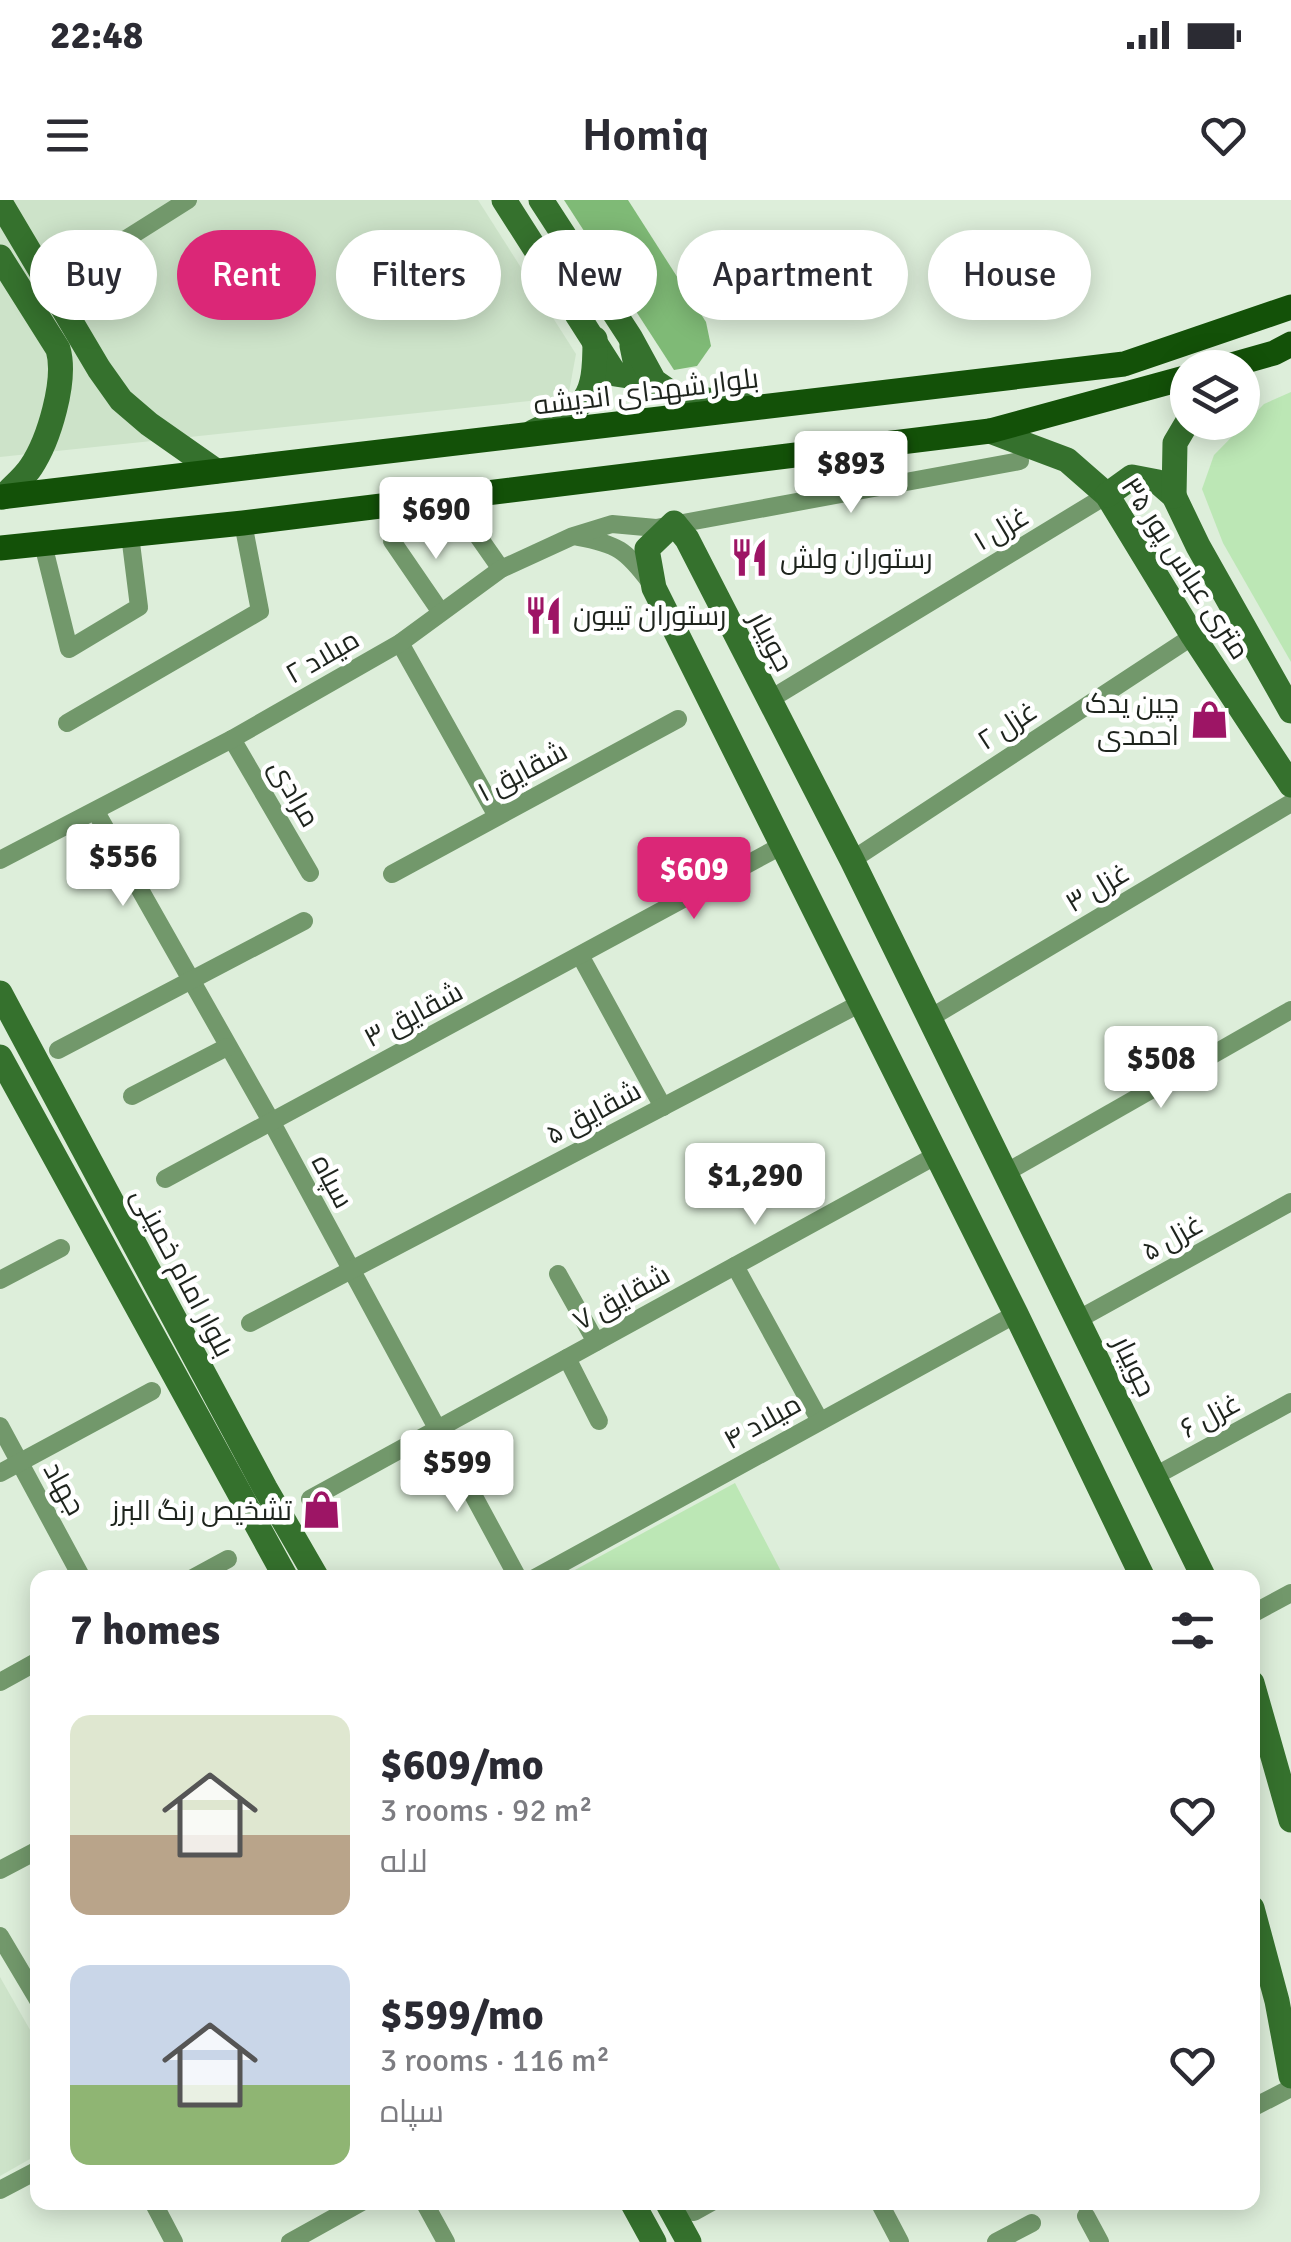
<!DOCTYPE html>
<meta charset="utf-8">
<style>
:root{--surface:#fff;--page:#f2f2f3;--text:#2b2b33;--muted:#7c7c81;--accent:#db2777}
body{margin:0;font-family:Signika,Cairo,sans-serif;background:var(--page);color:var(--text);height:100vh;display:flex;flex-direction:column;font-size:38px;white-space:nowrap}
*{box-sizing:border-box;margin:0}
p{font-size:32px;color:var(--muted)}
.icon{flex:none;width:55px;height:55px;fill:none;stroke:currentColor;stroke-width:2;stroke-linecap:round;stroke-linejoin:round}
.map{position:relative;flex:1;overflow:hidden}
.sheet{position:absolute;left:30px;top:1370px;width:1230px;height:640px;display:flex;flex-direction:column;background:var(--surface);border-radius:20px;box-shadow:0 5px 25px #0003}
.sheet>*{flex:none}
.guide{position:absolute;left:30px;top:30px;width:1232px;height:90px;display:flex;gap:20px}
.tools{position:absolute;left:1170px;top:150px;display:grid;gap:20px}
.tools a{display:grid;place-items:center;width:90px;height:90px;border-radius:50%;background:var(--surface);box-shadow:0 5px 25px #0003;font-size:50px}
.price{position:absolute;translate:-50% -85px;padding:0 22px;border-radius:10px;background:#fff;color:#222;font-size:32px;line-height:65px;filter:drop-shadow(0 2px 5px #0008)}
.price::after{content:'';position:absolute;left:50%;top:60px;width:30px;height:22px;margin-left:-15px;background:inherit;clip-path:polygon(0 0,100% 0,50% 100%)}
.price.selected{background:var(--accent);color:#fff}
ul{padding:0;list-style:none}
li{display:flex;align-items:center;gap:30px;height:250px;padding:0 40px}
li span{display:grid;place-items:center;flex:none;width:280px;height:200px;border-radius:20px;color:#555}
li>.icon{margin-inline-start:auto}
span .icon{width:120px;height:120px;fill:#fffc;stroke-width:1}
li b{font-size:42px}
h2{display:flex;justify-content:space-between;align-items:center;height:120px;padding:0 40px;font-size:42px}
.tag{padding:0 35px;border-radius:45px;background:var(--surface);box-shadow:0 5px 25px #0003;font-size:35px;line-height:90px}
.tag.selected{background:var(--accent);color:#fff}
.status{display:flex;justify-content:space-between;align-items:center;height:70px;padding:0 50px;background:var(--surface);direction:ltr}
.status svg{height:28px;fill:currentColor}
header{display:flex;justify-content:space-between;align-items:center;height:130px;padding:0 40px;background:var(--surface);font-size:45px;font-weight:600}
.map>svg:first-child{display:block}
</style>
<div class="status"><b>22:48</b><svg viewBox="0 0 49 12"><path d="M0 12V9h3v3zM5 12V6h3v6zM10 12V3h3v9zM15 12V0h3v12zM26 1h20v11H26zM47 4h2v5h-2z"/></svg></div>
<header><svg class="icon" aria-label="menu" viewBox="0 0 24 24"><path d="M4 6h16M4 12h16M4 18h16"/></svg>Homiq<svg class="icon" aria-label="heart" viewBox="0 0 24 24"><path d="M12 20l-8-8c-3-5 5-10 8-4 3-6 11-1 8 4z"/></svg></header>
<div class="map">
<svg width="1291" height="2042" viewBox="0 0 1291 2042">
<rect width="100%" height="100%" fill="#ddeeda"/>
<g fill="#cde3c9">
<path d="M0,0h478l98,154 -8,43 -568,60z"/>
<path d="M0,1777l38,67 -1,111 -37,21z"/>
</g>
<g fill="#bce7b5">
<path d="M1291,192v270l-68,-119 -21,-54 12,-34 50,-51z"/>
<path d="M735,1283l49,94h-222z"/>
</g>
<path fill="#7fba76" d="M564,0h64l78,122 5,24 -14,20 -23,4z"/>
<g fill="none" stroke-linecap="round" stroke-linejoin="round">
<g stroke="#72986b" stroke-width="18">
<path d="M50,87l138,-87"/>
<path d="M473,329l28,40"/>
<path d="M578,337c39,7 48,13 72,45"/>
<path d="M392,341l48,70"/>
<path d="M43,344l26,105 70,-42 -9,-72"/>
<path d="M400,443l97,173"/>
<path d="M769,500l338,-205"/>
<path d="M67,523l193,-112 -17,-88"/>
<path d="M232,539l78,134"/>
<path d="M96,612l175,309 247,457"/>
<path d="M0,660l232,-121 168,-96 101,-74 72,-33 39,-12 44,4 364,-67"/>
<path d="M852,660l341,-224"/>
<path d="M392,674l286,-155"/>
<path d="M581,757l82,150"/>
<path d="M930,818l361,-215"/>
<path d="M58,850l246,-129"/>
<path d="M132,896l95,-49"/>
<path d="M1007,972l284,-162"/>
<path d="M165,979l618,-334"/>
<path d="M735,1066l85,155"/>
<path d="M558,1074l38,68"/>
<path d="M0,1080l61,-32"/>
<path d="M1079,1119l212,-117"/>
<path d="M250,1123l611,-320"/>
<path d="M567,1158l32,63"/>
<path d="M0,1226l82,152"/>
<path d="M0,1273l152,-82"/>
<path d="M1155,1276l136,-74"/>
<path d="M310,1299l627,-344"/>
<path d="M193,1378l35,-19"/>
<path d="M535,1378l481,-264"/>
<path d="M1252,1414l39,-21"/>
<path d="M0,1482l38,-21"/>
<path d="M0,1670l38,-20"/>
<path d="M0,1736l38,64"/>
<path d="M1252,1908l39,-20"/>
<path d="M0,1990l38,-20"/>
<path d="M153,2002l21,40"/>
<path d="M424,2002l22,40"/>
<path d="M879,2002l21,40"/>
<path d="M694,2012l18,-10"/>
<path d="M1086,2016l14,26"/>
<path d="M290,2042l72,-40"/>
<path d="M996,2042l36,-19"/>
</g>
<g stroke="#35712d" stroke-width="25">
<path d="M504,0l111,174 13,2 9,-6 -5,-24"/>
<path d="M541,0l89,137 24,44 20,14 69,10"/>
<path d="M0,2l99,167 22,31 28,24 67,47"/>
<path d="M0,57l58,92c9,31 -9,91 -27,118 -7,11 -19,20 -28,30"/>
<path d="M990,231l77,29 40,35 86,141 98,149"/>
<path d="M533,232c55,-26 62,-31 62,-93"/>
<path d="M1107,295l25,-18 26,5 16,14 24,50 93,165"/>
<path d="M1174,296l1,-53 13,-22"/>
<path d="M0,793l265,495 52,90"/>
<path d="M0,857l286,521"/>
<path d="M1143,1378l-127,-264 -362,-726 -7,-39 27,-26 13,16 165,321 352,718"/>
<path d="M1252,1483l39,137"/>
<path d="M1252,1708l25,93 14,75"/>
<path d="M632,2002l22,40"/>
<path d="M667,2002l22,40"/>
</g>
<g stroke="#135108" stroke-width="25">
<path d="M1221,168l53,-15 17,-9"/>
<path d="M0,297l1124,-133 167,-57"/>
<path d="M0,348l243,-25 747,-92 198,-54"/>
</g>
</g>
<defs>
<symbol id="restaurant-bare" viewBox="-9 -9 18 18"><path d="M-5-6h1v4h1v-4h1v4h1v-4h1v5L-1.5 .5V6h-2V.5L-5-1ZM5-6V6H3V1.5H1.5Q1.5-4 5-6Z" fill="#9d1565" stroke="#fff" stroke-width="2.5" paint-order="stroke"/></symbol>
<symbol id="shop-bare" viewBox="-9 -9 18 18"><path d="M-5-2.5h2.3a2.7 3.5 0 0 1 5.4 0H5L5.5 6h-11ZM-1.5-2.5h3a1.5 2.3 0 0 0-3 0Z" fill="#9d1565" stroke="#fff" stroke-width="2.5" paint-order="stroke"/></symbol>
</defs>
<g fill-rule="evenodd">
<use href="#restaurant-bare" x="722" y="330" width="55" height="55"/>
<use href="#restaurant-bare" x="516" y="388" width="55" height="55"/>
<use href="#shop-bare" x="1182" y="492" width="55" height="55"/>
<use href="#shop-bare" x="294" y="1282" width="55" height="55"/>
</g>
<g text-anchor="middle" stroke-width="9" stroke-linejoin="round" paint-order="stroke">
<g font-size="28" fill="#1e241d" stroke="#fff">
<text transform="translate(646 191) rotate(-7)" y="10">بلوار شهدای اندیشه</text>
<text transform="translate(1001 328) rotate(-31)" y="10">غزل ۱</text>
<text transform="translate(1186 368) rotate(57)" y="10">۳۵ متری عباس پور</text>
<text transform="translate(772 441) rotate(62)" y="10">جویبار</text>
<text transform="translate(322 456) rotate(-30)" y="10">میلاد ۲</text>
<text transform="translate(1007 525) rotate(-33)" y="10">غزل ۲</text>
<text transform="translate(522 571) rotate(-28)" y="10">شقایق ۱</text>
<text transform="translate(295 593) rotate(60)" y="10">مرادی</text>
<text transform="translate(1097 687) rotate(-31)" y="10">غزل ۳</text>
<text transform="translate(413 814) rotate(-28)" y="10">شقایق ۳</text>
<text transform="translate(593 912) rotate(-28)" y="10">شقایق ۵</text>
<text transform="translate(333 981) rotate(62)" y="10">سپاه</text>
<text transform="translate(1172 1037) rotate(-29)" y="10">غزل ۵</text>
<text transform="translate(183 1072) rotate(62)" y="10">بلوار امام خمینی</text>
<text transform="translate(621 1097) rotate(-29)" y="10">شقایق ۷</text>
<text transform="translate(1135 1166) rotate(64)" y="10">جویبار</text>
<text transform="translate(1210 1215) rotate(-28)" y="10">غزل ۶</text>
<text transform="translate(762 1221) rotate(-29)" y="10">میلاد ۴</text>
<text transform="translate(65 1288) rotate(61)" y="10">جهاد</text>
</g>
<g font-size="28" fill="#1e241d" stroke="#fff" text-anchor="start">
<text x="780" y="368">رستوران ولش</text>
<text x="573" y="425">رستوران تیبون</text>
<text x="1179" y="513" text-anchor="end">چین یدک<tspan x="1179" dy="32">احمدی</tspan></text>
<text x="292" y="1320" text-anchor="end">تشخیص رنگ البرز</text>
</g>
</g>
</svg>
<div class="tools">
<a><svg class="icon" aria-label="layers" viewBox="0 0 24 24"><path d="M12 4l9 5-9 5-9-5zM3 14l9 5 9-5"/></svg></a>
</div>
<b class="price" style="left:851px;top:316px">$893</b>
<b class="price" style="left:436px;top:362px">$690</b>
<b class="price" style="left:123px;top:709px">$556</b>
<b class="price selected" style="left:694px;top:722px">$609</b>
<b class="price" style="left:1161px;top:911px">$508</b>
<b class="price" style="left:755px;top:1028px">$1,290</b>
<b class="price" style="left:457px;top:1315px">$599</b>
<div class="guide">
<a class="tag">Buy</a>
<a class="tag selected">Rent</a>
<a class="tag">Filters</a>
<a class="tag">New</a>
<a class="tag">Apartment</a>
<a class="tag">House</a>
</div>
<section class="sheet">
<h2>7 homes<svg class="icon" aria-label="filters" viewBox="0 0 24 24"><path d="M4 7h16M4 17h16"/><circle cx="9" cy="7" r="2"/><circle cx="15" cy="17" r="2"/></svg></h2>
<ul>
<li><span style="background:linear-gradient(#dfe7d0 60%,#b9a48a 0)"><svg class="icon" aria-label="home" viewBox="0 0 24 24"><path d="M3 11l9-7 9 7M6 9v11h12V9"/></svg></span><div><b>$609/mo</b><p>3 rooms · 92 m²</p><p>لاله</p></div><svg class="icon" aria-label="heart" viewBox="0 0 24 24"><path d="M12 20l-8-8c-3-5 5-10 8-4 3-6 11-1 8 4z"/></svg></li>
<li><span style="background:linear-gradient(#c9d6e8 60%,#8fb573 0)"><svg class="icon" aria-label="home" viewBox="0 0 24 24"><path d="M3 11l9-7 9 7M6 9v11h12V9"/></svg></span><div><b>$599/mo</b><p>3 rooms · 116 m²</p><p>سپاه</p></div><svg class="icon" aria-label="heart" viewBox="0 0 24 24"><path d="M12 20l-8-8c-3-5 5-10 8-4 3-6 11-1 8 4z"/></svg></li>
</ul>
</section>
</div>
